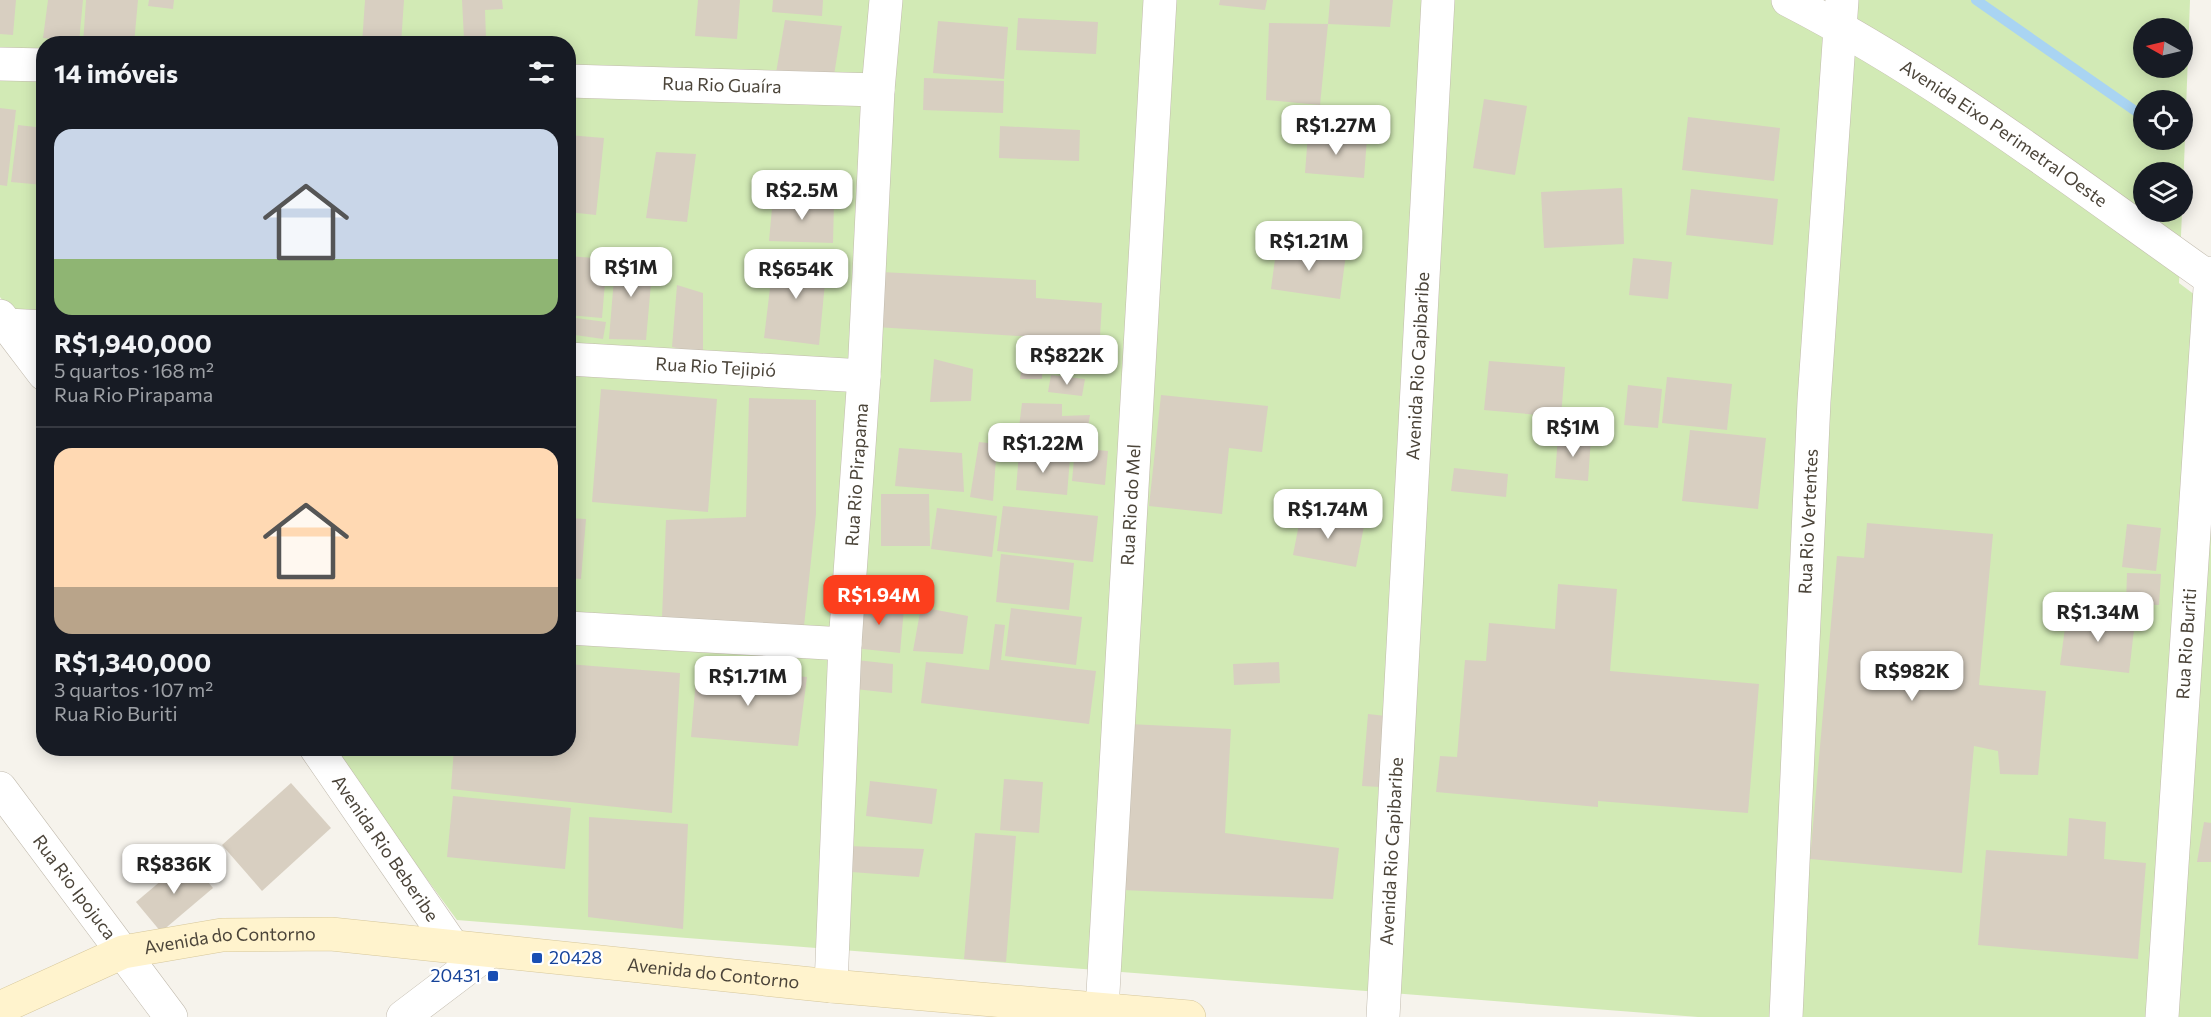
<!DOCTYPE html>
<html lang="pt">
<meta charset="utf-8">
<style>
:root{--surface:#171b24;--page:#20242c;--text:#f1f3f6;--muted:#9ea1a6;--line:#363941;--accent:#fc3f1d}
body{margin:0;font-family:Commissioner,sans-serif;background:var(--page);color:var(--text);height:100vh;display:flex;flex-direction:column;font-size:22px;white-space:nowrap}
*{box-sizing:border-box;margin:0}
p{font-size:20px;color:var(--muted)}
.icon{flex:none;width:33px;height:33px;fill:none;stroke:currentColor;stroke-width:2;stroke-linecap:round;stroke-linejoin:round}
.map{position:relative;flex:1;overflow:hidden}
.side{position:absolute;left:36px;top:36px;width:540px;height:720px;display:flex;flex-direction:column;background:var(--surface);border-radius:24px;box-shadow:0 3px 15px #0003}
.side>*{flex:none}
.needle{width:39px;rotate:278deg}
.fabs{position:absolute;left:2133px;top:18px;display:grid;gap:12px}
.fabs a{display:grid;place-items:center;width:60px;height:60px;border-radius:50%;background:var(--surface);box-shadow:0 3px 15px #0003;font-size:30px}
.price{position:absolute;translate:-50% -51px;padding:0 14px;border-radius:12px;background:#fff;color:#222;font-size:20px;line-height:39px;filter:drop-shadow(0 2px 3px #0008)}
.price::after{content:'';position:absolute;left:50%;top:36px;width:18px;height:14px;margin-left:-9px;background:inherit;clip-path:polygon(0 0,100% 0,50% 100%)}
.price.current{background:var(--accent);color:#fff}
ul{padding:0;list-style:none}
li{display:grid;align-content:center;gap:12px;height:318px;padding:0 18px}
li+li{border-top:2px solid var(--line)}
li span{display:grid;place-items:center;height:186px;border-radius:18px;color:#555}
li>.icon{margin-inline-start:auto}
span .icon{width:108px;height:108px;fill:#fffc;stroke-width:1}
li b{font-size:26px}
h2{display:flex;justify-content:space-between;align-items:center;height:72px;padding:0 18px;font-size:26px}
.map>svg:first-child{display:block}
</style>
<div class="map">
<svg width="2211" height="1017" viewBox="0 0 2211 1017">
<rect width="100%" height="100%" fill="#f6f3ec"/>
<path fill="#d2eab5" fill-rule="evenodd" d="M0,0h2190l-7,192 -1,-20h-38v40h38l-3,71 32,24v710h-513l-1241,-97 -126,-171 237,-1v-704h-524l-1,312 -43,-59zM2144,28h38v40h-38zM2144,100h38v40h-38z"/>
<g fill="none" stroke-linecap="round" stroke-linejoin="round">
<path stroke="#a9d4f2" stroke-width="10" d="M1976,0l168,117"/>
</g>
<g fill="#d8cfc1">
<path d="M0,0h16l-3,35 -13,-1z"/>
<path d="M48,0h35l-4,42 -36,-4z"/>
<path d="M86,0h52l-4,44h-51z"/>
<path d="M149,0h25l-1,9 -25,-3z"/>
<path d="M365,0h39l-3,44h-39z"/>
<path d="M462,0h40l1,9 -18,1 1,28 -22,1z"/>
<path d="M698,0h42l-3,39 -42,-3z"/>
<path d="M773,0h50l-1,16 -50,-4z"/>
<path d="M1220,0h47l-2,10 -46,-5z"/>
<path d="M1330,0h63l-3,27 -62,-3z"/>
<path d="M1018,18l80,4 -2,32 -80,-4z"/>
<path d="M785,20l57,6 -8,49 -58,-2z"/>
<path d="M938,21l70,6 -4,52 -71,-6z"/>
<path d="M1269,23l59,1 -8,81 -54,-5z"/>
<path d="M924,78l80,3 -1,32 -80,-3z"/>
<path d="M1484,99l43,7 -12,69 -42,-7z"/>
<path d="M0,108l16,2 -9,76 -7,-1z"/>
<path d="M1688,117l92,11 -6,53 -92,-11z"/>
<path d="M18,125l26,3v57l-33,-3z"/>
<path d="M1000,126l80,4 -1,31 -80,-3z"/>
<path d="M1308,134l59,4 -3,40 -59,-5z"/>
<path d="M568,135l36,3 -8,77 -28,-3z"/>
<path d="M656,152l40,2 -9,68 -41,-4z"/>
<path d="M1622,188l2,56 -80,4 -3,-56z"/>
<path d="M1691,189l87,10 -5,46 -87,-10z"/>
<path d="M773,197l61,5 -1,41 -64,-2z"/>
<path d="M1277,244l69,10 -6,45 -69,-10z"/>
<path d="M616,254l37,7 -7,79 -37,-1z"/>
<path d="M774,255l53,7 -8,83 -55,-7z"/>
<path d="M568,256l39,3 -5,59 -34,-3z"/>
<path d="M1633,258l39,4 -4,37 -39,-4z"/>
<path d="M881,272l155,8v18l66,5 -2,34h-64l-160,-10z"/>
<path d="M677,285l26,8v61l-31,-7z"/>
<path d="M568,317l38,5 -3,17 -35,-5z"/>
<path d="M934,359l39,10 -2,32 -41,1z"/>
<path d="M1489,361l76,6 -4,50 -77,-7z"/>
<path d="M1043,364l-1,15h-22l2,-13z"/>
<path d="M1051,375l34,4 -3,17 -34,-4z"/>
<path d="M1667,377l65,7 -5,46 -65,-7z"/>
<path d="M1628,385l34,4 -4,39 -34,-3z"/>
<path d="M601,389l116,10 -9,113 -116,-10z"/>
<path d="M1161,395l107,11 -6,46 -33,-4 -7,66 -73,-8z"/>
<path d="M749,398l67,2v114l-12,112 -142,-9 4,-97 80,-3z"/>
<path d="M1022,403l40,1v12l28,-1 -4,23 -68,-3z"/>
<path d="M1690,430l76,8 -8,71 -76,-8z"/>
<path d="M1558,435l33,3 -3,43 -33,-3z"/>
<path d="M979,442l18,2 -4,57 -23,-4z"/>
<path d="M899,448l63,5 2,39 -69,-6z"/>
<path d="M1075,448l33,3 -3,34 -33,-4z"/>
<path d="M1019,452l51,6 -3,37 -51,-5z"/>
<path d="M1454,468l54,6 -2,23 -55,-6z"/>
<path d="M881,494h48l1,52h-49z"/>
<path d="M1003,506l95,10 -5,46 -96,-11z"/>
<path d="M937,508l60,8 -5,41 -61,-8z"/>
<path d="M1301,514l63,12 -8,41 -63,-12z"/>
<path d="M568,518l18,1 -5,60 -13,-1z"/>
<path d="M1867,523l126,11 -14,151 67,6 -8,84 -38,-1 -2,-23 -24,-5 -12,127 -152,-14 27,-303 27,2z"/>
<path d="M2127,524l34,4 -5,43 -34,-4z"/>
<path d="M1001,554l73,9 -5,47 -73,-8z"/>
<path d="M2127,573l34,1 -2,31 -33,-1z"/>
<path d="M1558,584l59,5 -7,82 149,13 -11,129 -150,-12v6l-162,-15 4,-36 17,1 8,-97 21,1 3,-38 66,6z"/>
<path d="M859,597l45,11 -4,45 -46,-5z"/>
<path d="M921,607l47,9 -5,38 -50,-3z"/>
<path d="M1011,608l71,9 -6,48 -71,-9z"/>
<path d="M2067,613l68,8 -6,52 -69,-8z"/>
<path d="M995,624l10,1 -4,35 95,11 -7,53 -168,-21 5,-41 63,8z"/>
<path d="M856,660l37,4 -1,29 -37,-4z"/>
<path d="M1279,662l1,21 -46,2 -1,-21z"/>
<path d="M568,664l112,9 -8,140 -221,-24 3,-41h114z"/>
<path d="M697,667l110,10 -9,69 -107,-9z"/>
<path d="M1368,714l18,2 -6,71 -18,-1z"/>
<path d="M1129,724l102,5 -6,104 114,15 -6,51 -211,-9z"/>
<path d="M1004,779l39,3 -4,51 -39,-3z"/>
<path d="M870,781l67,8 -5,35 -66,-8z"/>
<path d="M291,783l40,45 -69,63 -40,-46z"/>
<path d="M453,796l118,12 -6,61 -118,-12z"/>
<path d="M589,817l99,7 -5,105 -95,-12z"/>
<path d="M2069,818l37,4 -2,37 42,4 -8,96 -160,-14 8,-95 81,6z"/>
<path d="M2204,822l7,1v39h-14z"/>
<path d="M975,833l41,3 -10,126 -42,-3z"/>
<path d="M848,846l76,3 -5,28 -68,-5z"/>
<path d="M188,858l25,30 -52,44 -25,-30z"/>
</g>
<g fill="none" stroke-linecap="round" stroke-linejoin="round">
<defs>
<g id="street">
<path id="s1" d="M1788,0c148,76 287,183 423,279"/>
<path d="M0,64l44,1"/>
<path id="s2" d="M568,81l310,9"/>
<path d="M0,316l44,58"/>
<path d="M7,325l37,2"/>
<path id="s3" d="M568,359l296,17"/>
<path d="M568,628l277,16"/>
<path id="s4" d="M316,748l137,199"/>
<path id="s5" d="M0,788l171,229"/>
<path id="s6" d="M831,986l14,-342 19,-268 14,-286 8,-90"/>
<path id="s7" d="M1102,1010l58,-1010"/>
<path d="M403,1017l87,-66"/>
<path id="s8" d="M1383,1017l55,-1017"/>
<path id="s9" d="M1786,1017l28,-616 28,-401"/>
<path id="s10" d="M2162,1017l49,-744"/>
</g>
<g id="secondary">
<path id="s11" d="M0,1008l123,-56 99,-17 109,-1 500,52 358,31"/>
</g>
</defs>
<use href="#street" stroke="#c2bbae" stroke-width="34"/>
<use href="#secondary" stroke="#d6c79b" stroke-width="34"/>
<use href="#street" stroke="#fff" stroke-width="33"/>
<use href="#secondary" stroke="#fff3cd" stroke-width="33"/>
</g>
<g fill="#1a4fb4" stroke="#fff" stroke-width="2">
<rect x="531" y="952" width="12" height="12" rx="3"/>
<rect x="487" y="970" width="12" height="12" rx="3"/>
</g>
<g text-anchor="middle" stroke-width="4.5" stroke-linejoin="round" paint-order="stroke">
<g font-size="18" fill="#4b4439" stroke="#fff">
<text dy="6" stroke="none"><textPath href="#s2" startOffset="154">Rua Rio Guaíra</textPath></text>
<text dy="6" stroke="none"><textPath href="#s1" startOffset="254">Avenida Eixo Perimetral Oeste</textPath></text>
<text dy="6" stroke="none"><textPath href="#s8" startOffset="652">Avenida Rio Capibaribe</textPath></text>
<text dy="6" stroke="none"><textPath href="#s3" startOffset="148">Rua Rio Tejipió</textPath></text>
<text dy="6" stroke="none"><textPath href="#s6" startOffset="512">Rua Rio Pirapama</textPath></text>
<text dy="6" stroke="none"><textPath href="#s7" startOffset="506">Rua Rio do Mel</textPath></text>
<text dy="6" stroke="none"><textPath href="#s9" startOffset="496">Rua Rio Vertentes</textPath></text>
<text dy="6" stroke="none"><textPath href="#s10" startOffset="374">Rua Rio Buriti</textPath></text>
<text dy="6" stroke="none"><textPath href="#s4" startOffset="122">Avenida Rio Beberibe</textPath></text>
<text dy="6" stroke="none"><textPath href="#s8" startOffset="166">Avenida Rio Capibaribe</textPath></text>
<text dy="6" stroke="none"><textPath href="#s5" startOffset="124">Rua Rio Ipojuca</textPath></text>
<text dy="6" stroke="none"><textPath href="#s11" startOffset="243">Avenida do Contorno</textPath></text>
<text dy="6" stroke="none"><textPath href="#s11" startOffset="729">Avenida do Contorno</textPath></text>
</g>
<g font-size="18" fill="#164399" stroke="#fff" text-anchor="start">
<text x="549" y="964">20428</text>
<text x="481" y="982" text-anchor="end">20431</text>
</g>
</g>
</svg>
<div class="fabs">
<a><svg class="needle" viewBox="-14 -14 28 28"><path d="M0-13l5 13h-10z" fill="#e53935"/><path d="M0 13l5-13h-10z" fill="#9ea1a6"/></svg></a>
<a><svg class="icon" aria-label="locate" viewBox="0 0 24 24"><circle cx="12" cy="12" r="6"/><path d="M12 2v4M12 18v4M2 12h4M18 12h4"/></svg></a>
<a><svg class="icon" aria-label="layers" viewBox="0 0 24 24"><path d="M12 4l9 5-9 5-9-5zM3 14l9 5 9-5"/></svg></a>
</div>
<b class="price" style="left:1336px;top:156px">R$1.27M</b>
<b class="price" style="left:802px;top:221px">R$2.5M</b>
<b class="price" style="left:1309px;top:272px">R$1.21M</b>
<b class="price" style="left:631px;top:298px">R$1M</b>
<b class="price" style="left:796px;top:300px">R$654K</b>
<b class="price" style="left:1067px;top:386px">R$822K</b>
<b class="price" style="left:1573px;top:458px">R$1M</b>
<b class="price" style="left:1043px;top:474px">R$1.22M</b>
<b class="price" style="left:1328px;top:540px">R$1.74M</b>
<b class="price current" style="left:879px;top:626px">R$1.94M</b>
<b class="price" style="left:2098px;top:643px">R$1.34M</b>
<b class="price" style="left:1912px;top:702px">R$982K</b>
<b class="price" style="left:748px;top:707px">R$1.71M</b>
<b class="price" style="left:174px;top:895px">R$836K</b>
<section class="side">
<h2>14 imóveis<svg class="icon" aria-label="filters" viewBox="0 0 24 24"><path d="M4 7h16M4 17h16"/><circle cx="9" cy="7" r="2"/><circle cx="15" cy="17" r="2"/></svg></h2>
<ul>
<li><span style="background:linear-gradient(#c9d6e8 70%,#8fb573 0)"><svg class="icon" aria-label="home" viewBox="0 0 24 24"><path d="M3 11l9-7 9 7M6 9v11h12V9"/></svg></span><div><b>R$1,940,000</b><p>5 quartos · 168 m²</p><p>Rua Rio Pirapama</p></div></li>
<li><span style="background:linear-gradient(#ffd9b3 75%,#b9a48a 0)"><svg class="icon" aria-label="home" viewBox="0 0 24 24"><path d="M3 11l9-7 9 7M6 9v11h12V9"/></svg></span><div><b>R$1,340,000</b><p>3 quartos · 107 m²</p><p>Rua Rio Buriti</p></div></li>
</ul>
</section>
</div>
